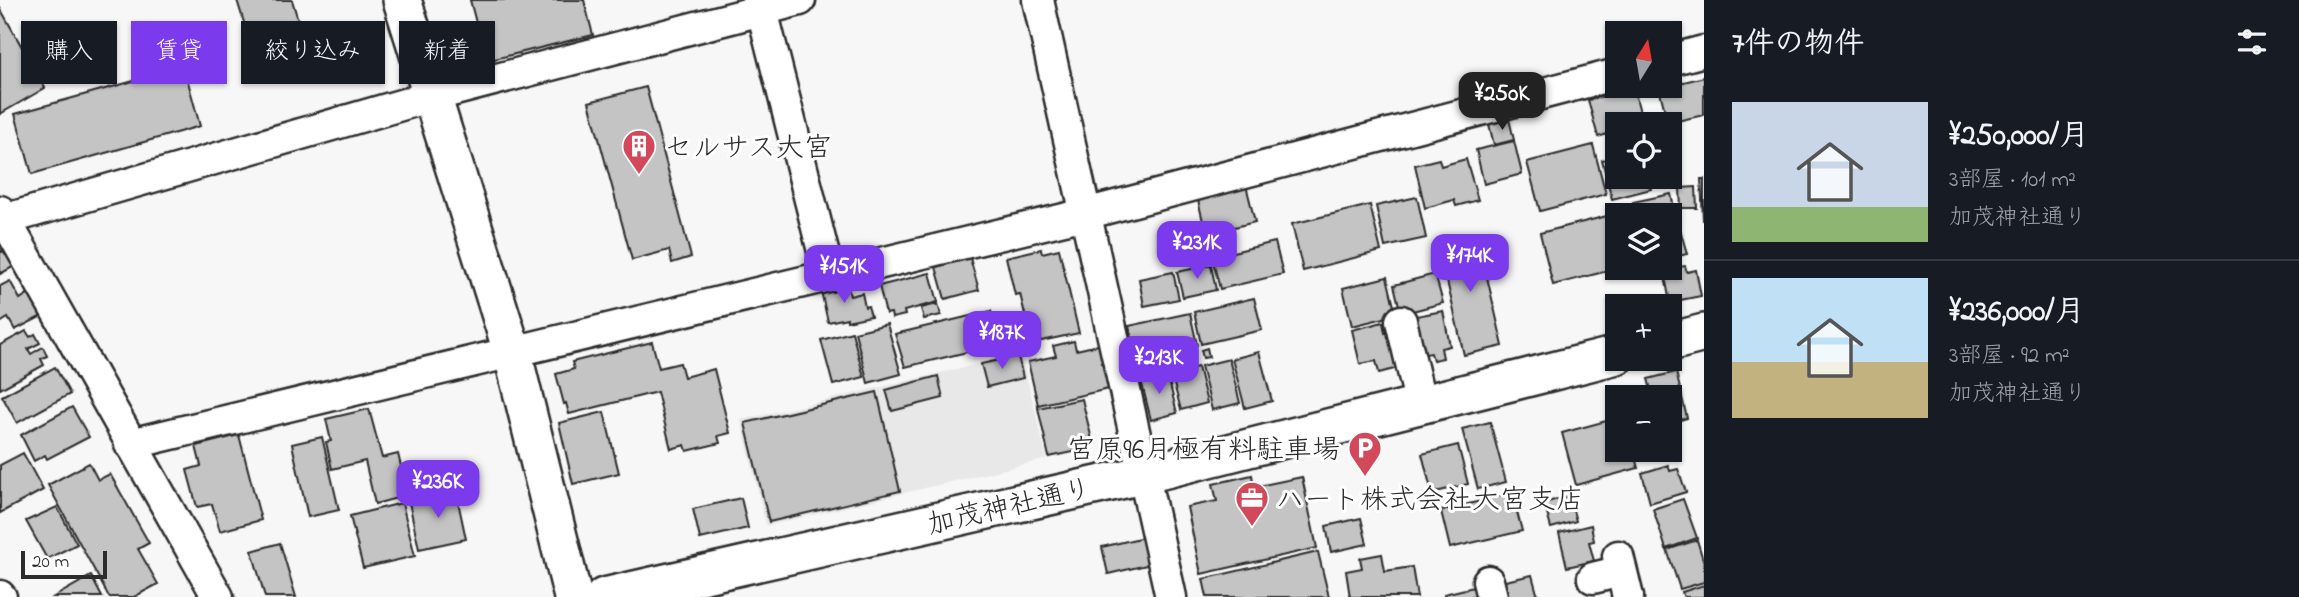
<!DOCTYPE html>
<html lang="ja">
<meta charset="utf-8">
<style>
:root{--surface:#171b24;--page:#242831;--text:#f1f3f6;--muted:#9ea1a6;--line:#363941;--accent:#7c3aed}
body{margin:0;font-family:"Indie Flower","Klee One",sans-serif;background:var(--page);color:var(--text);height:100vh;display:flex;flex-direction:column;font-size:26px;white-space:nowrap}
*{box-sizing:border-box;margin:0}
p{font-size:23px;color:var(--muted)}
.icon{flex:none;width:38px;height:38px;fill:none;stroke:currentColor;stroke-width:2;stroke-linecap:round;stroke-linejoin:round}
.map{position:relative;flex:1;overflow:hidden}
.panel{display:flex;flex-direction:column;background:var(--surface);width:595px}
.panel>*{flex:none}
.hud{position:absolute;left:21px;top:21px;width:665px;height:63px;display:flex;gap:14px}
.needle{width:46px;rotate:11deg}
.tools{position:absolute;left:1605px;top:21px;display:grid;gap:14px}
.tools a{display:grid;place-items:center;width:77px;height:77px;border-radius:0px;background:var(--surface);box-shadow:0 2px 5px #0004;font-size:35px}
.scale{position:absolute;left:21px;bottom:18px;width:86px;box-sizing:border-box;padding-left:7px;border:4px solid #2b2b2b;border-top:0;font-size:19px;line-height:24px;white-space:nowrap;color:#2b2b2b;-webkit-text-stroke:5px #fff;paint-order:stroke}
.price{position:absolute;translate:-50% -60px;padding:0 16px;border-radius:14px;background:var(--accent);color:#fff;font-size:23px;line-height:46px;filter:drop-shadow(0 2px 4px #0008)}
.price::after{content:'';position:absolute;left:50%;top:42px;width:21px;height:16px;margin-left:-10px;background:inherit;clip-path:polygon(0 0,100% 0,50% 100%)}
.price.on{background:#222;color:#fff}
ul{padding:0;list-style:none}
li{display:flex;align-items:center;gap:21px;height:175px;padding:0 28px}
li+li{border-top:2px solid var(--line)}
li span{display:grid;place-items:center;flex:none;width:196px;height:140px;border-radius:0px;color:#555}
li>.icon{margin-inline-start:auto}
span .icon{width:84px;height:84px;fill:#fffc;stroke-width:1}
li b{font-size:30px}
h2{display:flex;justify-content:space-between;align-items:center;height:84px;padding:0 28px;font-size:30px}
.chip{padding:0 24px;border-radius:0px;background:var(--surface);box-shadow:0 2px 5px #0004;font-size:24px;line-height:63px}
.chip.on{background:var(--accent);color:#fff}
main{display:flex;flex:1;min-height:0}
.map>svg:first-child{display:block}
</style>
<main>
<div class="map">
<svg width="1704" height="597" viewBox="0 0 1704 597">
<rect width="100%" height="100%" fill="#f7f7f7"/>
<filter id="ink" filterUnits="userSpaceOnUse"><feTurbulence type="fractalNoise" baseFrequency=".0143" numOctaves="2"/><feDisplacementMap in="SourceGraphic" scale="14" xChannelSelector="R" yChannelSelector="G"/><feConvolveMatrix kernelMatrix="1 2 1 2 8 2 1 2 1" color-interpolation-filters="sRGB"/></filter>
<g filter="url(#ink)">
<path fill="#e8e8e8" d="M1021,354l26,105 -281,67 -25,-106z"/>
<g fill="#c4c4c4" stroke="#2b2b2b" stroke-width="2">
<path d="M237,0h55l13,43 -50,15z"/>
<path d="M470,0h114l9,35 -107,26z"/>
<path d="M0,8l45,80 -45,26z"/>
<path d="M184,67l16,59 -168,48 -17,-60z"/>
<path d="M1704,77v38l-36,8 -9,-35z"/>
<path d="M646,87l45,170 -19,6 -3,-13 -37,10 -43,-158z"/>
<path d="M1634,89l9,35h-26v7l-19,6 -10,-37z"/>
<path d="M1509,119l5,21 -20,5 -5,-21z"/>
<path d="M1514,141l8,33 -38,10 -8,-34z"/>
<path d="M1593,145l13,49 -66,17 -13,-49z"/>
<path d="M1617,156v21h31l3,12 -39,10 -10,-39z"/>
<path d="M1439,159l2,7 25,-7 12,41 -22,6 -2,-6 -29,8 -10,-43z"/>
<path d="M1701,179h3v41h-1z"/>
<path d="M1246,185l9,37 -49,12 -9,-38z"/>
<path d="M1696,187l1,21h-16l-1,-20z"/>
<path d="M1671,194l4,18 -15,3h-24l-3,-13z"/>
<path d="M1417,197l9,41 -41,9 -9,-41z"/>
<path d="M1370,205l11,46 -78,20 -11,-47z"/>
<path d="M1607,216l10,39v13h2l-66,17 -13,-52z"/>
<path d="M1670,222l1,6 8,-3 8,29 -17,4z"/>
<path d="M1477,234l26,112 -39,9 -26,-113z"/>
<path d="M1275,242l8,32 -63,15 -8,-32z"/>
<path d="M11,248l9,15 -20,11v-25l2,3z"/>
<path d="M1041,249l1,4 17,-4 20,84 -47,10 -12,-49 -5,1 -9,-38z"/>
<path d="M970,258l9,32 -34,9 -9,-32z"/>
<path d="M1211,265l5,25 -33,7 -6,-25z"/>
<path d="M1685,266l2,6 9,-2 5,26 -31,6 -5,-25 9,-2 -2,-7z"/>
<path d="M1173,272l6,27 -35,7 -5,-27z"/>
<path d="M930,273l8,29 -34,9 1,4 -13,3 -1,-5 -5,1 -7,-28z"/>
<path d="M1435,274l8,29 -42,11 -7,-29z"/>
<path d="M1387,277l9,38 -44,11 -9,-38z"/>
<path d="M10,281l10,18 9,-6 13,23 -27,14 -7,-12 -8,5v-37z"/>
<path d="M847,284l3,12 12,-3 3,14 3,-1 3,10 -24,5v-3l-19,4 -7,-31z"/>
<path d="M1254,298l8,32 -61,14 -7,-32z"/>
<path d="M938,304l3,11 -17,4 -3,-11z"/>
<path d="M991,311l9,33 -95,23 -10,-33z"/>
<path d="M1443,311l7,35 -9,2 2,10 -10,2 -2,-7 -13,2 -7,-38z"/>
<path d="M1190,313l7,32 -61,13 -7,-32z"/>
<path d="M1383,322l2,11 4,-1 9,36 -19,5 -3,-12 -16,3 -8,-34z"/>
<path d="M887,324l14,50 -33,9 -13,-51z"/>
<path d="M26,331l4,6 5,-3 5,9 -12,6 3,5 12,-7 4,9 -6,3 3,6 -44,24v-44z"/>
<path d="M852,332l12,45 -31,8 -12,-45z"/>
<path d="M1074,341l2,9 27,-6 10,44 -75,17 -10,-43 28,-6 -3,-10z"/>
<path d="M652,342l7,26 21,-5 4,14 30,-8 16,64 -12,3 2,7 -33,8 -2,-6 -14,4 -14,-57 -88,22 -3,-11 -2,1 -8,-30 18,-5 -2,-7z"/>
<path d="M1207,348l2,9 -6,1 -2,-8z"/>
<path d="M1259,352l13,49 -27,7 -13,-49z"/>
<path d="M1018,356l5,22 -36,9 -6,-23z"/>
<path d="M1229,359l11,44 -28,7 -11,-44z"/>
<path d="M55,367l15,27 -53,29 -15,-27z"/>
<path d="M1198,367l9,36 -26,7 -10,-37z"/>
<path d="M1676,372l11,46 -17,5v-26h-17l-5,-18z"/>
<path d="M1167,373l10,40 -26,7 -10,-40z"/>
<path d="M938,376l5,22 -51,13 -6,-21z"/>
<path d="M877,392l23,99 -131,31 -24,-99z"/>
<path d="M1082,399l10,41 -16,4 2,7 -29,6 -11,-49z"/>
<path d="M72,407l17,30 -42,22 -2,-4 -11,6 -13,-26z"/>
<path d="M369,409l13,49 16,-4 10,41 -33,9 -10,-43 -33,8 -6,-27 5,-1 -5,-22z"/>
<path d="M604,412l15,61 -46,11 -14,-61z"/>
<path d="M1617,418v32h16l5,18 -62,17 -14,-52z"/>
<path d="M1490,422l16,60 -28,7 -16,-60z"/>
<path d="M239,435l22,85 -41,11 -8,-27 -15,3 -10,-37 14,-4 -5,-20z"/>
<path d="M322,437l17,73 -31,7 -16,-73z"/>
<path d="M1458,445l10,39 -36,9 -10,-39z"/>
<path d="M23,453l20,37 -43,23v-48z"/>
<path d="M89,463l9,17 12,-6 39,69 -11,6 20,35 -24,13h-25l-61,-112z"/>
<path d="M1668,465l2,6 8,-2 8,23 -36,11 -8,-30z"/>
<path d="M1252,475l2,12 48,-10 15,71 -116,26 -14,-67 30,-6 -4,-17z"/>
<path d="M456,492l10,47 -47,10 -10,-47z"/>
<path d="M1512,493l10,38 -72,17 -9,-37z"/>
<path d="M1569,496l7,25 -25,7 -7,-25z"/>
<path d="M741,498l7,30 -48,11 -7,-30z"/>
<path d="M1683,499l14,39 -31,11 -13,-40z"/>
<path d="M402,503l13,53 -52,12 -13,-52z"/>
<path d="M57,507l20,37 -30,15 -21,-38z"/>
<path d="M1361,518l6,26 -36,8 -5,-26z"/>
<path d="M1591,525l3,16 -5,1 5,19 -27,6 -8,-34z"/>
<path d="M1148,536l7,27 -47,11 -6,-27z"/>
<path d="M1697,540l7,23v19l-24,7 -13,-39z"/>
<path d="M280,543l16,54h-31l-13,-46z"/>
<path d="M1318,552l11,45h-122l-4,-18z"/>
<path d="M1382,554l3,17 27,-4 5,30h-67l-4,-26 16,-3 -2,-10z"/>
<path d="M1532,575l6,22h-33l-4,-15z"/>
<path d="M91,576l11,21h-48z"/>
<path d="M1704,585v12h-20l-2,-5z"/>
<path d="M1478,586l3,11h-36l-1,-3z"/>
</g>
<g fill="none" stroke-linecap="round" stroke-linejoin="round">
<defs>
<g id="minor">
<path d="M1038,0l133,597"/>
<path d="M762,10l67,265"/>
<path d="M1670,60l34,-9"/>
<path d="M0,211l218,386"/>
<path d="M0,221l432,-125 368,-96"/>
<path d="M1401,321l20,84"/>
<path d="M130,444l955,-230 532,-140"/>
<path d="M1618,556l10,41"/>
<path d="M1593,578l28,-7"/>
<path d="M1488,581l4,16"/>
<path d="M0,596l1,1"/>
</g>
<g id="tertiary">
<path d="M402,0l110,351 61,246"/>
<path d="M1670,342l34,-9"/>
<path d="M604,597l538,-122 475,-120"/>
</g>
</defs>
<use href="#minor" stroke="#2b2b2b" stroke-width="35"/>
<use href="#tertiary" stroke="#2b2b2b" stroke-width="42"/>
<use href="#minor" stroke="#fff" stroke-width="30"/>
<use href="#tertiary" stroke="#fff" stroke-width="37"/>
</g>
</g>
<defs>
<symbol id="building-pin" viewBox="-11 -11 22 30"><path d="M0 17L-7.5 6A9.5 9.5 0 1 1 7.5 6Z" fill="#d1495b" stroke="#fff"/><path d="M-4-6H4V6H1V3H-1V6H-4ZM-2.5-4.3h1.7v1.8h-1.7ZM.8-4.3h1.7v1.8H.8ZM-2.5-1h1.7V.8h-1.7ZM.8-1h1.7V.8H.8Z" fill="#fff"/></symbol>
<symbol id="parking-pin" viewBox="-11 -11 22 30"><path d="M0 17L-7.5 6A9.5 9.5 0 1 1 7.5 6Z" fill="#d1495b" stroke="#fff"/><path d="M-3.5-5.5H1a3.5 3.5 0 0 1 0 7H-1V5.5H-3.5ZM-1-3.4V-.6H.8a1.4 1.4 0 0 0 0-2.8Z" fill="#fff"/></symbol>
<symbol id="office-pin" viewBox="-11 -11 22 30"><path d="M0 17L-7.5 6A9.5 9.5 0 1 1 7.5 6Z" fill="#d1495b" stroke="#fff"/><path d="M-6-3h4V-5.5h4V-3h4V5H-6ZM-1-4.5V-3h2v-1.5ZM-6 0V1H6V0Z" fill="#fff"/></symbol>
</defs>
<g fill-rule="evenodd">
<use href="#building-pin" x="620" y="127" width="38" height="52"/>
<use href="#parking-pin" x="1346" y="429" width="38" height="52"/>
<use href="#office-pin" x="1233" y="479" width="38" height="52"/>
</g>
<g text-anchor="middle" stroke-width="6" stroke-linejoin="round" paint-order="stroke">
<g font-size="28" fill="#2b2b2b" stroke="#fff" text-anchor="start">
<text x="664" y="156">セルサス大宮</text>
<text x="1340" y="458" text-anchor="end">宮原96月極有料駐車場</text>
<text x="1276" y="508">ハート株式会社大宮支店</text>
</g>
<g font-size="28" fill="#2b2b2b" stroke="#fff">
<text transform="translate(1009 505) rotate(-13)" y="10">加茂神社通り</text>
</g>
</g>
</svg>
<div class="tools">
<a><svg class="needle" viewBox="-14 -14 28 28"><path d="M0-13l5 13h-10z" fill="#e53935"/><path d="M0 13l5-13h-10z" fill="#9ea1a6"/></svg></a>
<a><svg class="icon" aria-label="locate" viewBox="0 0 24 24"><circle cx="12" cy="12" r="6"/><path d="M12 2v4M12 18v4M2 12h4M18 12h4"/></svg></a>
<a><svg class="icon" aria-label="layers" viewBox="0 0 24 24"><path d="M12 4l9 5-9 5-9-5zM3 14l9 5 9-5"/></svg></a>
<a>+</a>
<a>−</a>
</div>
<div class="scale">20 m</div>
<b class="price on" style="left:1502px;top:132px">¥250K</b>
<b class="price" style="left:1197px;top:281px">¥231K</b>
<b class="price" style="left:1470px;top:294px">¥174K</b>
<b class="price" style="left:844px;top:305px">¥151K</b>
<b class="price" style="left:1002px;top:371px">¥187K</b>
<b class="price" style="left:1159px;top:396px">¥213K</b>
<b class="price" style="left:438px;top:520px">¥236K</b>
<div class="hud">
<a class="chip">購入</a>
<a class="chip on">賃貸</a>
<a class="chip">絞り込み</a>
<a class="chip">新着</a>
</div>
</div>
<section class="panel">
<h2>7件の物件<svg class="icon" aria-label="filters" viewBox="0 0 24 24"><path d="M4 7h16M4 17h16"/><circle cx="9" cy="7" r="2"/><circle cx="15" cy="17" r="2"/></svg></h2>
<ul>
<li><span style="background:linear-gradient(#c9d6e8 75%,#8fb573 0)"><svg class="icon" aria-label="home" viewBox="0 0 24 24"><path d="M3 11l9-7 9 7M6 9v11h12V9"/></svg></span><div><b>¥250,000/月</b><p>3部屋 · 101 m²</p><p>加茂神社通り</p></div></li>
<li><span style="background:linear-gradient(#bfe0f5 60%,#c2b280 0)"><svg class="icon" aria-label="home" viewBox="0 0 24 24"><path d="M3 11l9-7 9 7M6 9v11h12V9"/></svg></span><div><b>¥236,000/月</b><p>3部屋 · 92 m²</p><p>加茂神社通り</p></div></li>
</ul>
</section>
</main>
